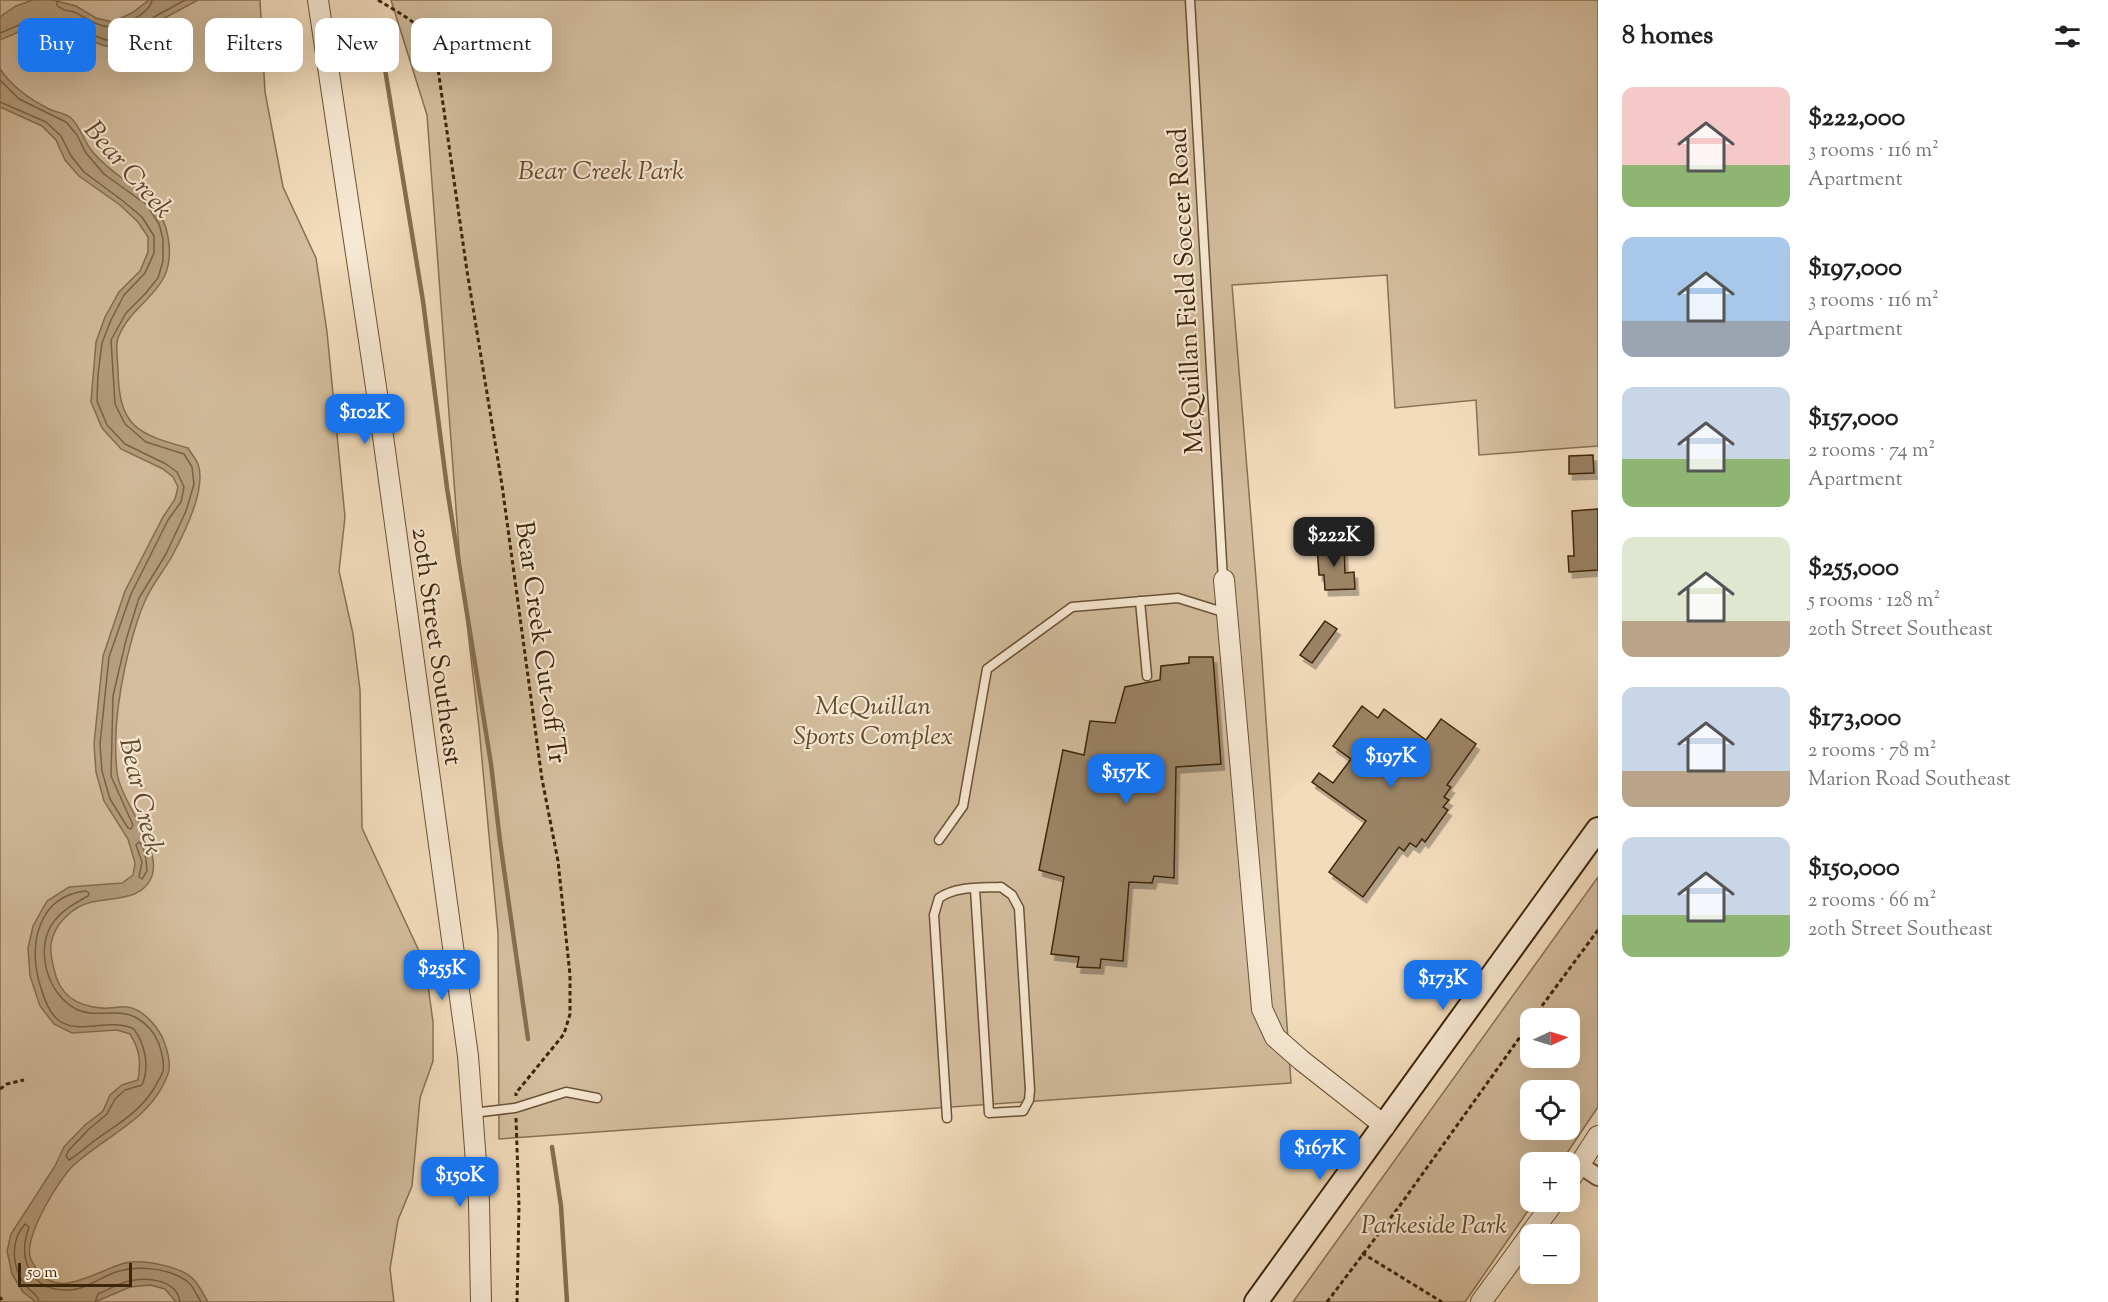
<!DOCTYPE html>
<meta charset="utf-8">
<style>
:root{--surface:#fff;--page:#f6f6f6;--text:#202124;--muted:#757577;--accent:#1a73e8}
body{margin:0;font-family:"Sorts Mill Goudy",serif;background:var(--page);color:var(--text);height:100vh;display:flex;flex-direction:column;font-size:22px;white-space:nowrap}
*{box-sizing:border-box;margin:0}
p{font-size:20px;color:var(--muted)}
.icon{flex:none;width:33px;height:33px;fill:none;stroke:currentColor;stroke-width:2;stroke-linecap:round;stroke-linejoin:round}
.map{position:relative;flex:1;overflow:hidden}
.panel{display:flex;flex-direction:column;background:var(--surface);width:510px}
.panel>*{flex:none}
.banner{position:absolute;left:18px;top:18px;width:570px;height:54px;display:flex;gap:12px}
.needle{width:39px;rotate:86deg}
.tools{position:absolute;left:1520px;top:1008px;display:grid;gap:12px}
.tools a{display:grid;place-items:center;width:60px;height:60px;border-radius:12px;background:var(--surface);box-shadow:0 6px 24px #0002;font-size:30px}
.scale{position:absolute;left:18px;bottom:15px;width:114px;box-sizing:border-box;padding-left:6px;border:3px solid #3c2509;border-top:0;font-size:16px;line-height:21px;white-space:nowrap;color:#3c2509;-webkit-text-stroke:4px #f7e8d3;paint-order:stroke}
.price{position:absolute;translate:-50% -51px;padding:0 14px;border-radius:12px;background:var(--accent);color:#fff;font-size:20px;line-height:39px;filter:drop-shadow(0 2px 3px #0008)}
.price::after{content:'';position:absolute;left:50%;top:36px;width:18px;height:14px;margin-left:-9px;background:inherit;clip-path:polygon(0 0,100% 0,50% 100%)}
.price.on{background:#222;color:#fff}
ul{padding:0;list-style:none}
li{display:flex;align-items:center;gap:18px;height:150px;padding:0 24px}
li span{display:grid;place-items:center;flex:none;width:168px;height:120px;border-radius:12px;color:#555}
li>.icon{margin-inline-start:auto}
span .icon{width:72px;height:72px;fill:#fffc;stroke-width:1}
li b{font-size:26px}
h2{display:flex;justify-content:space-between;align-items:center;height:72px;padding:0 24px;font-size:26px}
.chip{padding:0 21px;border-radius:12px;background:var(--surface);box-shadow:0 6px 24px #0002;font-size:21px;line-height:54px}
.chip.on{background:var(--accent);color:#fff}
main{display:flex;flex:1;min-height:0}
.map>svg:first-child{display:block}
</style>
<main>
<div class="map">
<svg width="1598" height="1302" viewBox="0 0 1598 1302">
<defs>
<filter id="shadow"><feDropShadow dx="3.5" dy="6" stdDeviation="0" flood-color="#0004"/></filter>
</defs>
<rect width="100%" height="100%" fill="#f2dcbc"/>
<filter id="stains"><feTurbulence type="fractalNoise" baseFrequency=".00333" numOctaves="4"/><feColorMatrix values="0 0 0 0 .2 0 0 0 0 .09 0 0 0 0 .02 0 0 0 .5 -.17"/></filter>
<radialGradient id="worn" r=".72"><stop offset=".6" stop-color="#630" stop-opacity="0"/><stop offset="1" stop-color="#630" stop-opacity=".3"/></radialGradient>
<g fill="#d3bd9e" stroke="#887154" stroke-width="1.5" fill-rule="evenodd">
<path d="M0,0h260l5,92 18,95 33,71 11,74 18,185 -6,54 14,63 7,56 2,138 63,136 8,58v39l-13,37 -8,88 -14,34 -8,49 4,33h-394z"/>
<path d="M391,0h1207v446l-119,9 -3,-55 -81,8 -8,-133 -155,10 26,318 33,480 -792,56 -1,-206 -19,-206 -19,-164 -33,-448z"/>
<path d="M1598,877v230l-37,55h-31v40h4l-69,100h-172zM1530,1018h39v40h-39zM1530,1090h39v40h-39z"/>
</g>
<g fill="#b49e7f" stroke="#846e50" stroke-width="1.5">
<path d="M33,0h20l23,6 20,12 16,4 20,-9 17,-13h49l-41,22 -20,18 -18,7 -14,-1 -55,-21 -22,3 -28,12v-23l16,-11z"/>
<path d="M0,69c12,18 29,30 49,40 6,3 15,4 21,8 11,10 13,23 22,34 25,32 69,41 76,86 10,56 -34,60 -50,101 -3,9 0,23 0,32 1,57 19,64 70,78 3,5 8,11 10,16 9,25 -15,72 -27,94 -8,14 -20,28 -26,43 -9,20 -15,44 -20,66 -7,33 -12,71 -8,105 3,29 45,75 35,104 -9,25 -39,21 -60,26 -19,4 -38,22 -41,42 -1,8 1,17 3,25 5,26 22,37 48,39 8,1 17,-2 25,-1 17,2 33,22 38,37 3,9 6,22 3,30 -16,45 -60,60 -93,90 -16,14 -50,71 -45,93 0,1 5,10 6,11 21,34 61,2 89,-5 17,-4 58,3 70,18 5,6 9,14 13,21h-32l-11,-13 -15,-4 -20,2 -35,15h-59l-13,-10 -11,-18 -5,-23 4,-17 44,-68 9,-19 21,-22 18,-14 7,-16 12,-10 16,-5c3,-18 2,-30 -8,-46l-13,-4 -45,3 -18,-9 -14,-18 -10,-30 -2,-28 5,-22 14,-25 22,-14 53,-4 11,-8 2,-12 -7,-24 -24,-38 -8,-29 -2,-28 9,-88 22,-65 38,-74 12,-18 3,-12 -5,-10 -10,-8 -42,-20 -19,-21 -11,-26 5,-60 9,-25 14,-25 21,-21 8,-19v-15l-10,-15 -18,-17 -41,-29 -14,-16 -9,-20 -14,-14 -42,-19z"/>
</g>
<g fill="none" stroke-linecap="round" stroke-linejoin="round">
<g stroke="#786244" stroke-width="1.5">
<path d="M57,0c0,4 -1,6 4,8 3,3 9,3 13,4 13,6 22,14 36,15 12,1 41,-15 42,-27"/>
<path d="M0,33l26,-11 24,-3 56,21h12l16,-6 20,-17 31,-17"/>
<path d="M0,80l19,19 47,23 11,13 9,18 18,21 43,31 12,19 4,15v22l-5,17 -13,16 -19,19 -15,27 4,64 10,20 21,18 38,12 8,13 2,17 -8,27 -20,43 -27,44 -13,42 -13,56 -2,80 22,49 -2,4 -3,-1 -18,-29 -8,-28 -2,-27 9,-87 22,-63 37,-74 13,-18 3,-15 -7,-15 -11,-8 -41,-20 -18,-19 -10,-24 1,-27 4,-31 9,-23 13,-25 21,-22 9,-20v-17l-12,-19 -19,-16 -39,-29 -13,-16 -10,-20 -15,-14 -46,-20"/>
<path d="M139,842c7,7 7,19 8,29l-5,8 -3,-2 3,-15 -6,-17z"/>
<path d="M86,891l3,2 -1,3c-12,7 -23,12 -33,24 -22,27 -8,76 23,90 18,8 40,-2 57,7 11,6 20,16 24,27 2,7 6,18 4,27 -1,5 -6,11 -8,16 -16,26 -36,36 -61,54 -8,6 -16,14 -25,19l-3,-4 3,-6 20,-21 18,-15 8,-15 10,-9 17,-5c8,-19 3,-40 -8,-56 -25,-12 -55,7 -76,-9 -9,-8 -14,-21 -17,-32 -14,-41 -4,-92 45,-97z"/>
<path d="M39,1302c-1,-8 -7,-9 -12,-15 -15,-17 -18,-45 -2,-63l4,3c-12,33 2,65 41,63 16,-1 28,-11 43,-17 22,-8 56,-6 75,9 6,5 9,14 13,20"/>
<path d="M95,1302l3,-8c10,-4 21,-11 31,-13 17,-4 48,-2 51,21"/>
</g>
<g stroke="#846e50" stroke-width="4.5">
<path d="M382,22v29l41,250 24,187 44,276 9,77 28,198"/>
<path d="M552,1147l9,59 6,96"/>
</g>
</g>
<g fill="#9b8466" stroke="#3c2509" stroke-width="1.5" filter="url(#shadow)">
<path d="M1593,455l1,18 -25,1v-18z"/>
<path d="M1598,509v61l-29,2 -1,-16h6l-2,-45z"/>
<path d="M1344,544l1,29 9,-1 1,17 -30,1 -1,-15h-5l-2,-30z"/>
<path d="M1325,621l12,8 -25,34 -12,-8z"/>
<path d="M1189,657h24l8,107 -45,3 -2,111 -20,-2 -2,7 -23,-1 -6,79 -22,-2 -1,9 -23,-1 2,-10 -28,-3 13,-77 -25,-7 24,-120 21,5 6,-34 25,2 10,-36 35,-7 1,-14 28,-3z"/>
<path d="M1362,706l16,12 6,-9 42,31 15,-21 35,25 -29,41 4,2 -7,10 5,3 -6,7 5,3 -23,32 -3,-3 -6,8 -6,-4 -6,8 -5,-4 -36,50 -34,-25 37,-51 -54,-39 7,-9 14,10 18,-24 -18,-13z"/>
</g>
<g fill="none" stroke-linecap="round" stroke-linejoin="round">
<defs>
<g id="service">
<path d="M1190,0l33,580"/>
<path d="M1140,601l7,75"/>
<path d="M939,840l24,-34 24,-137 85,-62 106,-9 48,15"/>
<path d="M473,1113l42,-5 51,-16 31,6"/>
<path d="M947,1118l-13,-203 5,-17c17,-12 41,-10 62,-11l11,8 7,13 11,182 -1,10 -6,11 -34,2 -14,-224"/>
</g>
<path id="minor" d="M1580,1165l18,12"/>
<g id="tertiary">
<path d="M318,0l61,407 89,649 11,146 2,100"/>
<path d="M1224,580l38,429 13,28 26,23 84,66"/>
<path d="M1569,1181l29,-45"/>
<path d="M1530,1234l24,-32"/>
<path d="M1481,1302l49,-67"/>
</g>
<path id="secondary" d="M1256,1302l342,-473"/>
</defs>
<use href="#service" stroke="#6a5336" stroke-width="11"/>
<use href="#minor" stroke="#6a5336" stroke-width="20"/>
<use href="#tertiary" stroke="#6a5336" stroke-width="22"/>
<use href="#secondary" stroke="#3c2509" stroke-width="26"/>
<g stroke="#3c2509" stroke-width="3" stroke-dasharray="4.5 3" stroke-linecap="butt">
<path d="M378,0c32,20 48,24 59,62l30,209 35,214 40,294 16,82 12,114v39l-6,20 -48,59v3"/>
<path d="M1533,1018l65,-88"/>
<path d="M0,1089l7,-5 17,-4"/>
<path d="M516,1118l3,88 -2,96"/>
<path d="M1362,1253l80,49"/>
<path d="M0,1297l2,3"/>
<path d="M1327,1302l74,-98 129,-181"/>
</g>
<use href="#service" stroke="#f7e8d3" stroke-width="8"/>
<use href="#minor" stroke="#f7e8d3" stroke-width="16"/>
<use href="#tertiary" stroke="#f7e8d3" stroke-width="20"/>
<use href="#secondary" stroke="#f7e8d3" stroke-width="22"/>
</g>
<g text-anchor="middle" stroke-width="4.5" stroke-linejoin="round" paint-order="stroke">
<g font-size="26" font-style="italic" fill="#624b2e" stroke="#f7e8d3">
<text x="601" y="179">Bear Creek Park</text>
<text x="873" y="714">McQuillan<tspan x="873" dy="30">Sports Complex</tspan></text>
<text x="1434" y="1233">Parkeside Park</text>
</g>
<g font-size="26" fill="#3c2509" stroke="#f7e8d3">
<text transform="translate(1185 291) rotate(-93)" y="9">McQuillan Field Soccer Road</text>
<text transform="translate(542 642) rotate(82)" y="9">Bear Creek Cut-off Tr</text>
<text transform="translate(438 646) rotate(82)" y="9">20th Street Southeast</text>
</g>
<g font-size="27" font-style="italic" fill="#60492c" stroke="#f7e8d3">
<text transform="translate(129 169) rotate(49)" y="9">Bear Creek</text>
<text transform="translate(142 796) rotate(77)" y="9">Bear Creek</text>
</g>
</g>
<rect width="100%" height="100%" filter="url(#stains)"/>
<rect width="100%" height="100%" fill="url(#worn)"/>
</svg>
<div class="tools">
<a><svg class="needle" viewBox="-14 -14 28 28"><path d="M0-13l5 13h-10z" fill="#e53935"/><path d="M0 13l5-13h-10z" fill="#757577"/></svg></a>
<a><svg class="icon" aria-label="locate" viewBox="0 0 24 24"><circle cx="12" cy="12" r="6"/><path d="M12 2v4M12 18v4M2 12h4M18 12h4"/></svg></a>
<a>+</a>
<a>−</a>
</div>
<div class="scale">50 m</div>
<b class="price" style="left:365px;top:445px">$102K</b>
<b class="price on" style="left:1334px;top:568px">$222K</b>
<b class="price" style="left:1391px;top:789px">$197K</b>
<b class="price" style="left:1126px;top:805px">$157K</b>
<b class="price" style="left:442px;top:1001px">$255K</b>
<b class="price" style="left:1443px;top:1011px">$173K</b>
<b class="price" style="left:1320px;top:1181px">$167K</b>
<b class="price" style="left:460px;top:1208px">$150K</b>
<div class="banner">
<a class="chip on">Buy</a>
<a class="chip">Rent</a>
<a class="chip">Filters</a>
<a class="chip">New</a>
<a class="chip">Apartment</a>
</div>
</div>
<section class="panel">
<h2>8 homes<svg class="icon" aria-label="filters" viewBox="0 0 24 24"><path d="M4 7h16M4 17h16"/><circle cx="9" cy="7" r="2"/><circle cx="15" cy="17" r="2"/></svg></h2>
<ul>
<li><span style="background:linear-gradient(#f6c9c9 65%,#8fb573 0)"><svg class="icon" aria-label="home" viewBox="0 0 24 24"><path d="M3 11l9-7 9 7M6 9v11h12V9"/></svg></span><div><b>$222,000</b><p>3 rooms · 116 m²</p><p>Apartment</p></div></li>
<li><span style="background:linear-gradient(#a9c7e8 70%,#9aa5b1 0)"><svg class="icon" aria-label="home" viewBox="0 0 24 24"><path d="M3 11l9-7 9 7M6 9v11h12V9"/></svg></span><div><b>$197,000</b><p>3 rooms · 116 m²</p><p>Apartment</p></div></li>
<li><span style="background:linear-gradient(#c9d6e8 60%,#8fb573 0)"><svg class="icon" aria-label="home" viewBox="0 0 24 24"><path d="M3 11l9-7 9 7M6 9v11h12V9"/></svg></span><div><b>$157,000</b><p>2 rooms · 74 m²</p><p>Apartment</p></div></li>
<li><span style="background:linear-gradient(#dfe7d0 70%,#b9a48a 0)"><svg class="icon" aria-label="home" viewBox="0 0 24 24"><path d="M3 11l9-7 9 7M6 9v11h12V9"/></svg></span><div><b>$255,000</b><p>5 rooms · 128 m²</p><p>20th Street Southeast</p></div></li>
<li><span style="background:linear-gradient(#c9d6e8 70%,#b9a48a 0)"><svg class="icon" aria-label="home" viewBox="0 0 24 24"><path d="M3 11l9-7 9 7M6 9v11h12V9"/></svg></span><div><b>$173,000</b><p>2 rooms · 78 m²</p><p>Marion Road Southeast</p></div></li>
<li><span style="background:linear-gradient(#c9d6e8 65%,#8fb573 0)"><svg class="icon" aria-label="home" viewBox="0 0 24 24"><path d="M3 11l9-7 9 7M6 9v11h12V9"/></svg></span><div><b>$150,000</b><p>2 rooms · 66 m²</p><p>20th Street Southeast</p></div></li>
</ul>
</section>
</main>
